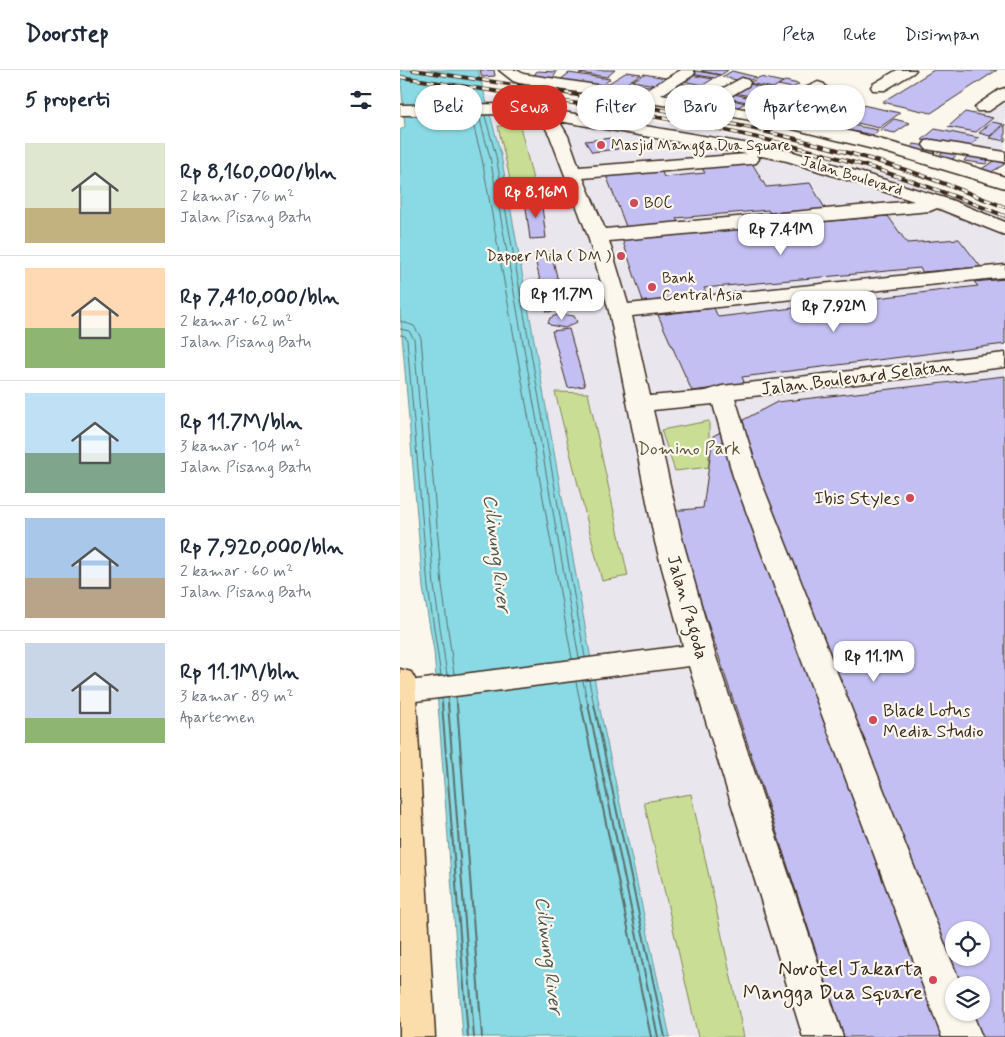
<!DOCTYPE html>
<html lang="id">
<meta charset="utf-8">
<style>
:root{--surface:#fff;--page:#f2f2f3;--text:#1f2937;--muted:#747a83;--line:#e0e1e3;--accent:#d93025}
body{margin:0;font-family:Mynerve,sans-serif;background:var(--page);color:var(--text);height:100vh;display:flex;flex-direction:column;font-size:19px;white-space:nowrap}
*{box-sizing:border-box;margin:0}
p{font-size:16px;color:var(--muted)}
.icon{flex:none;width:28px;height:28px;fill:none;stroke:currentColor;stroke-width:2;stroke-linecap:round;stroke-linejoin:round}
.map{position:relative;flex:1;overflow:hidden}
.drawer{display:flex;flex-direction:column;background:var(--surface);width:400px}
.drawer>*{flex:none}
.top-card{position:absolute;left:15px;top:15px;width:475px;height:45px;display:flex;gap:10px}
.fabs{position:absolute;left:545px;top:851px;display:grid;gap:10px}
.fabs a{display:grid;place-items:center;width:45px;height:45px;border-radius:50%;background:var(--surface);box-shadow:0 1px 4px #0004;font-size:25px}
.price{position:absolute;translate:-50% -42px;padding:0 11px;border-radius:10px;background:#fff;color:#222;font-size:16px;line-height:32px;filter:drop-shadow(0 1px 2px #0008)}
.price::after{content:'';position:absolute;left:50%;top:30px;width:15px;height:11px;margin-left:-8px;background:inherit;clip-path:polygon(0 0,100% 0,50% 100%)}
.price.selected{background:var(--accent);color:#fff}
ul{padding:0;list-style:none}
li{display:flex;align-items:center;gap:15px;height:125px;padding:0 25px}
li+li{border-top:1px solid var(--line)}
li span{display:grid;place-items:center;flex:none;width:140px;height:100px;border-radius:0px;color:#555}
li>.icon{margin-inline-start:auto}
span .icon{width:60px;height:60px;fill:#fffc;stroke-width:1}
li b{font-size:21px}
h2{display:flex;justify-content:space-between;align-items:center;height:60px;padding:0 25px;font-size:21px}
.chip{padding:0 18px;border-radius:22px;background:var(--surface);box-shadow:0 1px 4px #0004;font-size:18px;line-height:45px}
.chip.selected{background:var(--accent);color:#fff}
header{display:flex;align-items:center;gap:30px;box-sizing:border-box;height:70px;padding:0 25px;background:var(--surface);border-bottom:1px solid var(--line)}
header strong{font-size:24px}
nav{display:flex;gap:28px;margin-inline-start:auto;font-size:18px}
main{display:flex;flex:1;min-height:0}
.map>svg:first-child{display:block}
</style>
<header>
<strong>Doorstep</strong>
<nav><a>Peta</a><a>Rute</a><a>Disimpan</a></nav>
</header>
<main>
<section class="drawer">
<h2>5 properti<svg class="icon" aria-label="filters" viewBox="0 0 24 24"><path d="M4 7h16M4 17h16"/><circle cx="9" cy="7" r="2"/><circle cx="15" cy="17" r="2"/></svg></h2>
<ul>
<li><span style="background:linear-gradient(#dfe7d0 65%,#c2b280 0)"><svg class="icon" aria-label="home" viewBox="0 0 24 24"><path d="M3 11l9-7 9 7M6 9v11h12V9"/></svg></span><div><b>Rp 8,160,000/bln</b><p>2 kamar · 76 m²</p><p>Jalan Pisang Batu</p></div></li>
<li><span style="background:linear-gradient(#ffd9b3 60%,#8fb573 0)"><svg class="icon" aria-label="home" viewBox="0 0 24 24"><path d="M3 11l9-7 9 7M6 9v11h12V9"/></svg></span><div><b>Rp 7,410,000/bln</b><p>2 kamar · 62 m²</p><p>Jalan Pisang Batu</p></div></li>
<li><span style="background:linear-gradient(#bfe0f5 60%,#7fa58c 0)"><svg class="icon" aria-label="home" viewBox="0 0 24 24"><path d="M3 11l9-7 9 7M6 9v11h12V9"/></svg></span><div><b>Rp 11.7M/bln</b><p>3 kamar · 104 m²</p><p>Jalan Pisang Batu</p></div></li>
<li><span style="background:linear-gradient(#a9c7e8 60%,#b9a48a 0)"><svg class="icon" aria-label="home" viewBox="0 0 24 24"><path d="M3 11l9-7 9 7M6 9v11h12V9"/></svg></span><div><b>Rp 7,920,000/bln</b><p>2 kamar · 60 m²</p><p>Jalan Pisang Batu</p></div></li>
<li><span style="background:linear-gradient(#c9d6e8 75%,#8fb573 0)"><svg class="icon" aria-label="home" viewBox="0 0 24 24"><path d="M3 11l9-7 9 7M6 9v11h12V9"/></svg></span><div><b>Rp 11.1M/bln</b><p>3 kamar · 89 m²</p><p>Apartemen</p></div></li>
</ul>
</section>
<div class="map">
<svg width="605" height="967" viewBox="0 0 605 967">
<rect width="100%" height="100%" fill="#fbf7ec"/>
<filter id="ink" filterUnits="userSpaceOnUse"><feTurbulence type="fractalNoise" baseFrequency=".02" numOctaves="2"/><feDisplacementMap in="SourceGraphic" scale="10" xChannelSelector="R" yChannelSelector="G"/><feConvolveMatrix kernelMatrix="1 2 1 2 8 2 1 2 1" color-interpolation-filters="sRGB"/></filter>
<g filter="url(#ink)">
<g fill="#eae6ee" fill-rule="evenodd">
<path d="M605,21v63l-78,-11 44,-30z"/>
<path d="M85,25l130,19 106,19 107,26 88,25 89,33v820h-335l-70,-327 -99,-555zM554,860h27v28h-27zM554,915h27v27h-27z"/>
</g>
<g fill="#c9de94" stroke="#828459">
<path d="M98,56h22l17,70 -23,1z"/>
<path d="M155,322l33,1 40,183 -26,5z"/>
<path d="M309,351v46l-34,4 -14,-41z"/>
<path d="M291,724l53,243h-46l-54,-235z"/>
</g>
<path fill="#89dae4" stroke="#6a9495" d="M0,0h78l23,85 99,555 70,327h-207l-29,-386 -11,-63 -23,-277v-181l5,-3z"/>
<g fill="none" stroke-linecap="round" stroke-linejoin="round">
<g stroke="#5a706d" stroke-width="1">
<path d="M71,46l11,43 90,500"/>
<path d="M79,46l11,41 89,501"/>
<path d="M85,46l11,40 89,501"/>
<path d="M0,251l14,5 7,12 21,247 12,89"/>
<path d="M0,259l9,2 5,8 20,247 13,89"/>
<path d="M0,265l5,1 2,4 21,247 13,89"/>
<path d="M189,610l5,26"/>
<path d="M183,611l5,25"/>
<path d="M176,612l5,24"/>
<path d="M56,627l1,9"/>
<path d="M48,628l1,8"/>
<path d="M42,629l1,7"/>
</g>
<g stroke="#5a706d" stroke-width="2">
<path d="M42,634l26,333"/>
<path d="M48,634l26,333"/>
<path d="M57,634l25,333"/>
<path d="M181,634l70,333"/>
<path d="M188,634l70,333"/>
<path d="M194,634l71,333"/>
</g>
</g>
<g fill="#c3bff2" stroke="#3b2a1e" fill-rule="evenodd">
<path d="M80,0h14l1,6 -13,1z"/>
<path d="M183,0h32l-8,7 -28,-4z"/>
<path d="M303,0h25l-7,5 -20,-4z"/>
<path d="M534,0h63l-66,43 -49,-11z"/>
<path d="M137,1l20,1 -5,7 -20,-1z"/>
<path d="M296,1l24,4 -5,3 -24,-4z"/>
<path d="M332,1l24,6 -9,5 -25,-5z"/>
<path d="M227,2l14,2 -27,17 -15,-2z"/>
<path d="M169,3l41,6 -12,10 -42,-6z"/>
<path d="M244,4l27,5 -10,7 -29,-5z"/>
<path d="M291,5l22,4 -10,6 -21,-4z"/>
<path d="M360,7l23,5 -10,6 -24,-5z"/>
<path d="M385,11l14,3 -6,4 -15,-3z"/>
<path d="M274,12l26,5 -8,5 -25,-5z"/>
<path d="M231,13l25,4 -14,9 -25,-4z"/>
<path d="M345,13l25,6 -15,8 -25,-5z"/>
<path d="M265,18l23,4 -13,9 -24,-4z"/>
<path d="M302,18l19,4 -9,5 -18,-4z"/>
<path d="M419,18l19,5 -10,6 -19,-4z"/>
<path d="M329,23l23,5 -6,4 -22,-5z"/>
<path d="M438,23l12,3 -7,5 -13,-3z"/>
<path d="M406,26l21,4 -10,6 -21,-4z"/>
<path d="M325,28l20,5 -12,7 -20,-5z"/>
<path d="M354,30l25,5 -6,4 -25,-6z"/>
<path d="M453,33l47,10 -21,15 -48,-11z"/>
<path d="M392,34l36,8 -6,4 -36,-8z"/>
<path d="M377,38l39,8 -11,8 -39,-9z"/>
<path d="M565,42l28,6 -17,14 -28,-5z"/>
<path d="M494,49l16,4 -15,10 -15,-3z"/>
<path d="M592,52l11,2 -13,12 -11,-3z"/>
<path d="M605,54v17l-15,-3z"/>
<path d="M452,55l26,5 -4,5 -27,-5z"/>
<path d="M535,59l44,9 -12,11 -45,-9z"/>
<path d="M211,68l7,11 -26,3 -7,-11z"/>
<path d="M514,74l24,4 -7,9 -23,-4z"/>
<path d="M545,79l14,2 -6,8 -14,-2z"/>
<path d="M569,83l22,3 -5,8 -22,-3z"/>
<path d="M596,90l9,4 -17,10 -10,-3z"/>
<path d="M352,93l14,24 44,-4 16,27 -55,5 -3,-5 -92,8 3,6 -52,5 -21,-54 55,-5 3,7 41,-4 -4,-6z"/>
<path d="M141,129l5,39 -16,1 -5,-39z"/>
<path d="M488,146l19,27 52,-4 22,28 -59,5 -2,-4 -216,20 5,10 -65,6 -22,-65z"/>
<path d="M151,182l14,58 -18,2 -13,-58z"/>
<path d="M605,209v65l-263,33 3,7 -53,7 -34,-76 56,-7 4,9 260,-31 -4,-4z"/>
<path d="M159,244l15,2 3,6 -12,6 -15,-3 -2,-2 2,-5z"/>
<path d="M169,259l16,57 -17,2 -16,-57z"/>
<path d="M605,306v661h-161l-173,-526 32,-3 10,-72 64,-34zM554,860h27v28h-27zM554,915h27v27h-27z"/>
</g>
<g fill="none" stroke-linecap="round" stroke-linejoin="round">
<defs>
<g id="minor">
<path d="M99,0h18l6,4 120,18 38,-22h12l2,3 -3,3 -31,19 38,6 43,-23 6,2 2,3 -2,3 -31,18 38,7 63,-29 6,2 2,3 -2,3 -50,24c78,16 156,38 231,63v11l-120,-36 -108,-27 -75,-14 -183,-28 -6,-2z"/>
<path d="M497,0h19l-3,3 -28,17h-12l-2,-3 2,-3z"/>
<path d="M605,18v12l-16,11h-12l-2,-3 2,-3 22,-15z"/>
<path d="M117,34l273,47 161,49 54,22v13l-68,-27 -7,3 -321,30 19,63 377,-39v12l-373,39 18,80 56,-5 16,-5 283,-33v14l-270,31 24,78 202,509h-7v27h18l10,25h-40l-209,-561 -20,-72 -60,6 30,132 32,112 128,383h-40l-114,-371 -289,37 1,-21 282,-36 -28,-104 -46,-231 -21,-75 -38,-100 -10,-18 -23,-4 -117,1v-10zM159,51l188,33 -168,13 -11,-31zM356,85l31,6 127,40 -309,28 -22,-51 167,-14 6,-1 3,-4z"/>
<path d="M532,70l73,12v10l-79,-13 -3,-4 3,-4z"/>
</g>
<path id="major" d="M0,599l11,3 4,7 20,358h-35z"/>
</defs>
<use href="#minor" stroke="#3b2a1e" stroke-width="3"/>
<use href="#major" stroke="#3b2a1e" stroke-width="3"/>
<use href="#minor" fill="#fbf7ec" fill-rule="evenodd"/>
<use href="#major" fill="#faddab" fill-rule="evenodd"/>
<defs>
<g id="rail">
<path d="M13,0c167,24 335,49 496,101 33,11 64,24 96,36"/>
<path d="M0,7c154,23 310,43 459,87 50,15 98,33 146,52"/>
</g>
</defs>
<use href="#rail" stroke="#3b2a1e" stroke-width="4"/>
<use href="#rail" stroke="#fbf7ec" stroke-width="2.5" stroke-dasharray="7" stroke-linecap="butt"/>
</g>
</g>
<g fill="#d1495b" stroke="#fbf7ec" stroke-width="2">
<circle cx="201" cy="75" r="5"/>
<circle cx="234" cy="133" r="5"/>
<circle cx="221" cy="186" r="5"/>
<circle cx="252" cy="217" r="5"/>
<circle cx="510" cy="428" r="5"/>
<circle cx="473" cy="650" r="5"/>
<circle cx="533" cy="910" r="5"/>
</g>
<g text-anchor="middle" stroke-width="4.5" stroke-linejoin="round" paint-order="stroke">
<g font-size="15" fill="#3b2a1e" stroke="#fbf7ec" text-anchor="start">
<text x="211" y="80">Masjid Mangga Dua Square</text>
<text x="244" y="138">BOC</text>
<text x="211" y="191" text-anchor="end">Dapoer Mila ( DM )</text>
<text x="262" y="213">Bank<tspan x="262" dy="17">Central Asia</tspan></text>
</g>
<g font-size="15" fill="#3b2a1e" stroke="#fbf7ec">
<text transform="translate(452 105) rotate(17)" y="5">Jalan Boulevard</text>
</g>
<g font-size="18" fill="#3b2a1e" stroke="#fbf7ec">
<text transform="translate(457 307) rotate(-7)" y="6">Jalan Boulevard Selatan</text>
<text transform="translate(288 537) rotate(74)" y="6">Jalan Pagoda</text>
</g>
<g font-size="18" fill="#5e573c" stroke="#fbf7ec">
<text x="289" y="384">Domino Park</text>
</g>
<g font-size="18" fill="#3b2a1e" stroke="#fbf7ec" text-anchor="end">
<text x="500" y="434">Ibis Styles</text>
<text x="483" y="646" text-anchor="start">Black Lotus<tspan x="483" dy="21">Media Studio</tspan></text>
</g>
<g font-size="19" font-style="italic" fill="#4e5650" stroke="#fbf7ec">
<text transform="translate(98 483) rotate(83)" y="7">Ciliwung River</text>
<text transform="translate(150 885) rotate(83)" y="7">Ciliwung River</text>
</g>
<g font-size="21" fill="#3b2a1e" stroke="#fbf7ec" text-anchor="end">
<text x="523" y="905">Novotel Jakarta<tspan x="523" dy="24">Mangga Dua Square</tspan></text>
</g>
</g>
</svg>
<div class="fabs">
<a><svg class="icon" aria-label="locate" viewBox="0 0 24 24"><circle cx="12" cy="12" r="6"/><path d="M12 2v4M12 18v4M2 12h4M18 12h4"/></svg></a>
<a><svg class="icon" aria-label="layers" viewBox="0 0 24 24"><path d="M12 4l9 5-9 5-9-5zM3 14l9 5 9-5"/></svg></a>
</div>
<b class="price selected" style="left:136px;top:149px">Rp 8.16M</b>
<b class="price" style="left:381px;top:186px">Rp 7.41M</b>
<b class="price" style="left:162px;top:251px">Rp 11.7M</b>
<b class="price" style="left:434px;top:263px">Rp 7.92M</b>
<b class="price" style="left:474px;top:613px">Rp 11.1M</b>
<div class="top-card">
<a class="chip">Beli</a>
<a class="chip selected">Sewa</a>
<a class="chip">Filter</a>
<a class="chip">Baru</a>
<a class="chip">Apartemen</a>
</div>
</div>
</main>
